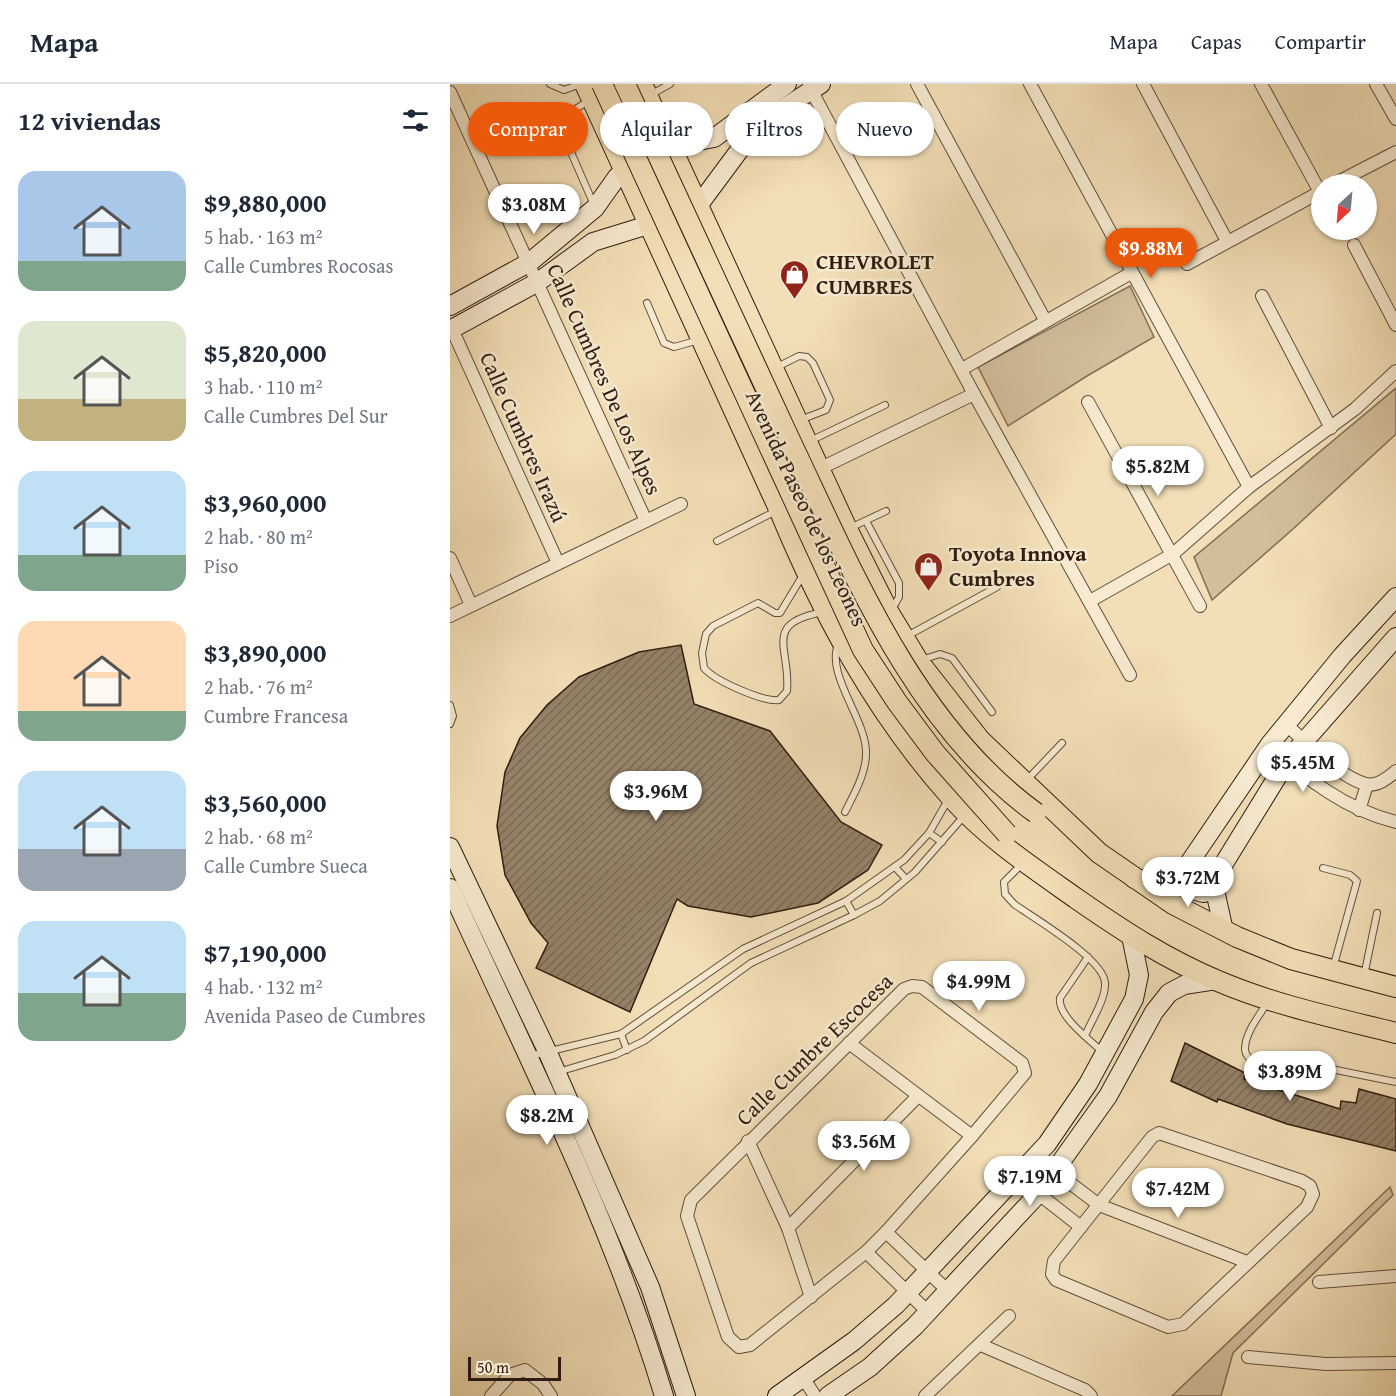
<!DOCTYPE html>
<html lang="es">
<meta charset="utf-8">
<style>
:root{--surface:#fff;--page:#f6f6f7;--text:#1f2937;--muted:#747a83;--line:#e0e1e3;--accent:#ea580c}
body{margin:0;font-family:"Gentium Book Plus",serif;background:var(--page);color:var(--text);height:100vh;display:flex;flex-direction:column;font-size:22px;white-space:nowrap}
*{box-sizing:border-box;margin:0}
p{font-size:20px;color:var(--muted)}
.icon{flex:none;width:33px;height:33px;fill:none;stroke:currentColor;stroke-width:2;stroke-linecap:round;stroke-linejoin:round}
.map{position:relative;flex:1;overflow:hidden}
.side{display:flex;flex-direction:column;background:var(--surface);width:450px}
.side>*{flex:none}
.guide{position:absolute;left:18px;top:18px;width:570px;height:54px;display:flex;gap:12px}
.needle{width:39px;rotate:206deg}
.fabs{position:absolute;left:861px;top:90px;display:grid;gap:12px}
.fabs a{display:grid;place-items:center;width:66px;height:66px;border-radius:50%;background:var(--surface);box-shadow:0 2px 4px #0004;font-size:30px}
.scale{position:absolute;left:18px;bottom:15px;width:93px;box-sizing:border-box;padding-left:6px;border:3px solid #2f1d13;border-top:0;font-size:16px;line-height:21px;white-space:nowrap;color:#2f1d13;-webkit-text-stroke:4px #f7ead0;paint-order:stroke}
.price{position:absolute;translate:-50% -51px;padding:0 14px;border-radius:21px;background:#fff;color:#222;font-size:20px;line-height:39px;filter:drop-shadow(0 2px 3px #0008)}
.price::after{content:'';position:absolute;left:50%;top:36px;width:18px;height:14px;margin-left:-9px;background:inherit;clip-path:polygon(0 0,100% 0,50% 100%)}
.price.on{background:var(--accent);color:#fff}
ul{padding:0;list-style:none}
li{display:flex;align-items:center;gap:18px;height:150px;padding:0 18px}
li span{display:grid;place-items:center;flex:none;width:168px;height:120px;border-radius:18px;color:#555}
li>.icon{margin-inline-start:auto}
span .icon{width:72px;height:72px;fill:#fffc;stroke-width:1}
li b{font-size:26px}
h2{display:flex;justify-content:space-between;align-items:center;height:72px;padding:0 18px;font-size:26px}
.tag{padding:0 21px;border-radius:27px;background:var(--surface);box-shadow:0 2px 4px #0004;font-size:21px;line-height:54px}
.tag.on{background:var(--accent);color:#fff}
header{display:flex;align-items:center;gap:36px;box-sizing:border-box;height:84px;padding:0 30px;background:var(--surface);border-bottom:2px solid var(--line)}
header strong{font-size:28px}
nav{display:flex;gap:33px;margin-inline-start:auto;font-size:21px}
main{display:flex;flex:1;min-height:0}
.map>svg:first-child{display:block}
</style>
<header>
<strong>Mapa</strong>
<nav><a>Mapa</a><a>Capas</a><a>Compartir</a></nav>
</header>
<main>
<section class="side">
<h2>12 viviendas<svg class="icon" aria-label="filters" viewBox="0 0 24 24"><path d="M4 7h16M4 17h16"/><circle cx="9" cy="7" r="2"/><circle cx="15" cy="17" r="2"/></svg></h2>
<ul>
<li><span style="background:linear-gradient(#a9c7e8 75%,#7fa58c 0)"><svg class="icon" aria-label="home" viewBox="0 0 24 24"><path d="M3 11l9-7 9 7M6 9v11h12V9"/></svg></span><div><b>$9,880,000</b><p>5 hab. · 163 m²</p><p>Calle Cumbres Rocosas</p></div></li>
<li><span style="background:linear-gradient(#dfe7d0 65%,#c2b280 0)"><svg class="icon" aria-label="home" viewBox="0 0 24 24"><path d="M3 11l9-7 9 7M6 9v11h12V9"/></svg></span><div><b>$5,820,000</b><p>3 hab. · 110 m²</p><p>Calle Cumbres Del Sur</p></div></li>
<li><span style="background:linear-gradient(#bfe0f5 70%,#7fa58c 0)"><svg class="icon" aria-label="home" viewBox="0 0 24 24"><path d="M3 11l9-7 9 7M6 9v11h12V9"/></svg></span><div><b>$3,960,000</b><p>2 hab. · 80 m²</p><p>Piso</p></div></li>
<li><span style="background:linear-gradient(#ffd9b3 75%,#7fa58c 0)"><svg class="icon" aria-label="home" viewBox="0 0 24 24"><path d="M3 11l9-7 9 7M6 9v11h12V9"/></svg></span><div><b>$3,890,000</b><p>2 hab. · 76 m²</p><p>Cumbre Francesa</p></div></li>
<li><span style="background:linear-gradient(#bfe0f5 65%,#9aa5b1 0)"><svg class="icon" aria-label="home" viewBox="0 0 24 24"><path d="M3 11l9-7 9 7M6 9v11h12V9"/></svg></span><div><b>$3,560,000</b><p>2 hab. · 68 m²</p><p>Calle Cumbre Sueca</p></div></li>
<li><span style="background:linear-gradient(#bfe0f5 60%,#7fa58c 0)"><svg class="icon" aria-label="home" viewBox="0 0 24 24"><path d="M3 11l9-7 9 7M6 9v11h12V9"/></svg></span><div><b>$7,190,000</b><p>4 hab. · 132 m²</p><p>Avenida Paseo de Cumbres</p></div></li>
</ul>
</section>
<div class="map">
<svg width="946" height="1312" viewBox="0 0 946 1312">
<defs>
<pattern id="building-hatch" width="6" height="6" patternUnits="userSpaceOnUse" patternTransform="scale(1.5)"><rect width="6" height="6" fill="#958268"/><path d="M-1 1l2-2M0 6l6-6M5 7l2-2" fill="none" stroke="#7a6a54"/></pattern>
</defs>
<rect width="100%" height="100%" fill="#f3dfb7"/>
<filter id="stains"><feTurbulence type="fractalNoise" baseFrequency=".00333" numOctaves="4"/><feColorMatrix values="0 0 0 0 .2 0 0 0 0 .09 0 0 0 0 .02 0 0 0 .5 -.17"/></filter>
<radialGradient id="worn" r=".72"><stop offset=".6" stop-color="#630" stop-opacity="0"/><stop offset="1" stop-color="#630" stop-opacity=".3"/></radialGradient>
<g fill="#d2be9b" stroke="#806e57" stroke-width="1.5">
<path d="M680,202l24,51 -67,39 -79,50 -30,-59z"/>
<path d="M946,304v46l-103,95 -81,71 -18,-43z"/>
<path d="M940,1103l3,8 -160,158 -12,43h-49z"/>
</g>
<g fill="url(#building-hatch)" stroke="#2f1d13" stroke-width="1.5">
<path d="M231,561l13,59 76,27 71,91 41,23 -14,25 -50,33 -67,14 -63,-11 -11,-7 -47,113 -94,-44 12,-25 -17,-20 -26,-48 -8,-49 8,-54 15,-34 27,-33 32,-28 60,-25z"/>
<path d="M735,959l60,30 -1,6 96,30 1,-8 15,2 3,-14 37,10v52l-109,-27 -69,-25 -1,3 -46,-21z"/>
</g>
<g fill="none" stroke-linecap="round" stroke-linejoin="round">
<defs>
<g id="lane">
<path d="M100,0l14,6 17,-6"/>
<path d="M200,11l20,-11"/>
<path d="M140,16l-27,17 -3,10 34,78"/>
<path d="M197,219l17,40 10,4 25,-7"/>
<path d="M327,283l22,-11 8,1 6,6 17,37 -4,10 -26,10"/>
<path d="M360,357l75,-36"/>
<path d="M416,437l33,62v14l-8,14"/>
<path d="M400,444l36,-17"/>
<path d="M267,457l59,-30"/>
<path d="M353,491l-23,38h-5l-17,-10 -45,23 -7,8 -4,19 2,15c11,13 59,34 75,32l8,-9c4,-43 -26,-68 37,-79"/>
<path d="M457,552l90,-49"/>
<path d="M389,558c-15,31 26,75 27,109 1,21 -12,43 -21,61"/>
<path d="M471,576l19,-6 12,4 40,54"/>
<path d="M0,621l3,11 -3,8"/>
<path d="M576,697l36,-38"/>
<path d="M479,749l13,9"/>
<path d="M572,780l-18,18 1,12 9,10c21,15 90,55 91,79 1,16 -14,38 -20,53"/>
<path d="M445,783l11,12"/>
<path d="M873,784l27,7 7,6 -24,87"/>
<path d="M396,817l8,14"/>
<path d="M638,873l-28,41c-3,18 31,43 44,55"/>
<path d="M914,892l13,-63"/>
<path d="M817,919c-8,13 -22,30 -22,46 0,20 63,40 79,32l7,-12 65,13"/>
<path d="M171,950l6,16"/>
<path d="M80,972l91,-22 122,-85 103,-48 58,-41 25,-27 19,-33"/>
<path d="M108,988l57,-17 29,-14 107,-78 103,-48 26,-14 35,-29 49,-56"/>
</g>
<g id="street">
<path d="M467,0l128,236"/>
<path d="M580,0l219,403"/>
<path d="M693,0l84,157"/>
<path d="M811,0l59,108"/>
<path d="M926,0l20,35"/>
<path d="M359,2l165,308 156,281"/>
<path d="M0,8l196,429"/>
<path d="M884,100l62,-32"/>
<path d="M904,161l42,80"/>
<path d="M737,180l135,-73"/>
<path d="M812,212l69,132"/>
<path d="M2,245l106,234"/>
<path d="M512,285l169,-96"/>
<path d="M638,318l112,204"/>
<path d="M369,385l155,-75"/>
<path d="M0,474l21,47"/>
<path d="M640,517l83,-47 76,-67 106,-78 41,-38"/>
<path d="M0,532l231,-112"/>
<path d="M836,640c19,18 55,54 80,60 11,3 22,-6 30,-13"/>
<path d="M820,660c37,36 75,65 126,78"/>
<path d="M865,699l16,-20"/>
<path d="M909,726l8,-25"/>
<path d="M462,902l10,1 100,76 3,10 -53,63 -86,96 -20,20 -116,93 -11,2 -11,-10 -41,-121 4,-16 213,-211z"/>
<path d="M399,959l123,93"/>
<path d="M709,1049l143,48 8,5 3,8 -6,13 -124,117 -15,3 -112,-47 -4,-6 2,-13 98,-124z"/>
<path d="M298,1057l40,87 23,69"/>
<path d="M586,1073l63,48 148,57"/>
<path d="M567,1093l64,50"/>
<path d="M338,1144l130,-132"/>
<path d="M436,1148l62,59"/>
<path d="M416,1168l62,60"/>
<path d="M869,1198l77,-6"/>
<path d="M531,1261l104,45 6,6"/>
<path d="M798,1273l78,7 70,-1"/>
<path d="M354,1295l11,17"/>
<path d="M41,1312l19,-21 15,-5 18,14 8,12"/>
<path d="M475,1312l84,-80"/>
</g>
<g id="secondary">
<path d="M0,222l80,-44 65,-54 22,-31 15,-13 51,-20 31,-6 73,-54"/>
<path d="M0,246l88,-48 55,-40 81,-25 24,-11 46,-62 31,-30 46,-30"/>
<path d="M0,763l98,206 102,234 36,109"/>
<path d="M733,788c1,13 8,19 21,21l10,-7"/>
<path d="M684,795h26l23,-7 87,-128 72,-88 54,-59"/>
<path d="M0,804c76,167 161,332 214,508"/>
<path d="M774,847l-10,-45 9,-21 64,-104 109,-124"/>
<path d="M327,1312l77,-55 42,-36 151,-161 41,-60 46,-85 5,-24 -8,-39"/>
<path d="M378,1312l42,-29 45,-41 123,-132 70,-98 46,-84 15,-19 15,-8 32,-5"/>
</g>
<g id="primary">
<path d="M135,0l194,425c43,104 96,203 171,287 36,41 83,72 127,103 46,32 89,60 141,82 56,24 118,37 178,52"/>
<path d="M192,0l205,445 42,84 29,48 62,79 119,113 74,51 64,33 54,22 105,28"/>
</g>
</defs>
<use href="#lane" stroke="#604e3c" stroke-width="8"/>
<use href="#street" stroke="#604e3c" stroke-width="14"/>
<use href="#secondary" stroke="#2f1d13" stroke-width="20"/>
<use href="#primary" stroke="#2f1d13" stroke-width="22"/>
<use href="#lane" stroke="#f7ead0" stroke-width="6"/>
<use href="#street" stroke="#f7ead0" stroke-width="12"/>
<use href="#secondary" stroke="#f7ead0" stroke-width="18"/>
<use href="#primary" stroke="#f3dfb7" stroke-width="20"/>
<defs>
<g id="primary-bridge">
<path d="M152,0l261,566 34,52 38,51 72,81"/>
<path d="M175,0c55,118 109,236 164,354 63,132 125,287 247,375"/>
</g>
</defs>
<use href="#primary-bridge" stroke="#2f1d13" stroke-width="22" stroke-linecap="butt"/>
<use href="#primary-bridge" stroke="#f3dfb7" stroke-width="20"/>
</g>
<defs>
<symbol id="shop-pin" viewBox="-11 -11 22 30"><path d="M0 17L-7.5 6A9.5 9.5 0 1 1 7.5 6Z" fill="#8f2418" stroke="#f7ead0"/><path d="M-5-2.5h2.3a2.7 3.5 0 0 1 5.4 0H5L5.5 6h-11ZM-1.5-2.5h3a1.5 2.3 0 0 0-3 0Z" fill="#fff"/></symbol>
</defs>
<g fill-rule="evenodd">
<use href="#shop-pin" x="328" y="174" width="33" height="45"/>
<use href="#shop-pin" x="462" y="466" width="33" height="45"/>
</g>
<g text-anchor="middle" stroke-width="5" stroke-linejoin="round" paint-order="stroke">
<g font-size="22" font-weight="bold" fill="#2f1d13" stroke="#f7ead0" text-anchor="start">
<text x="366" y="185">CHEVROLET<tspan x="366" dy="25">CUMBRES</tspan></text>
<text x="499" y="477">Toyota Innova<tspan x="499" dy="25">Cumbres</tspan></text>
</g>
<g font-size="22" fill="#2f1d13" stroke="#f7ead0">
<text transform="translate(155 295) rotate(66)" y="8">Calle Cumbres De Los Alpes</text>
<text transform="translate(74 353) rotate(66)" y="8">Calle Cumbres Irazú</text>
<text transform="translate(357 424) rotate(65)" y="8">Avenida Paseo de los Leones</text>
<text transform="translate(364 965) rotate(-44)" y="8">Calle Cumbre Escocesa</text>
</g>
</g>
<rect width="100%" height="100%" filter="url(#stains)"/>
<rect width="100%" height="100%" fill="url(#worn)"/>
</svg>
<div class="fabs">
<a><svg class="needle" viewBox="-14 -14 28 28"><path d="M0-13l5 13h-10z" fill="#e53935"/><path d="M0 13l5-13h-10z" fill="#747a83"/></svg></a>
</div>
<div class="scale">50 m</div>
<b class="price" style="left:84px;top:151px">$3.08M</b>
<b class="price on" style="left:701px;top:195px">$9.88M</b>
<b class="price" style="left:708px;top:413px">$5.82M</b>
<b class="price" style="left:853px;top:709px">$5.45M</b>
<b class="price" style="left:206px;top:738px">$3.96M</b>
<b class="price" style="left:738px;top:824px">$3.72M</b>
<b class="price" style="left:529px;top:928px">$4.99M</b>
<b class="price" style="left:840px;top:1018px">$3.89M</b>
<b class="price" style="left:97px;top:1062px">$8.2M</b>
<b class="price" style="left:414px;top:1088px">$3.56M</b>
<b class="price" style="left:580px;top:1123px">$7.19M</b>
<b class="price" style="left:728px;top:1135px">$7.42M</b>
<div class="guide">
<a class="tag on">Comprar</a>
<a class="tag">Alquilar</a>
<a class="tag">Filtros</a>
<a class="tag">Nuevo</a>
</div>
</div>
</main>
